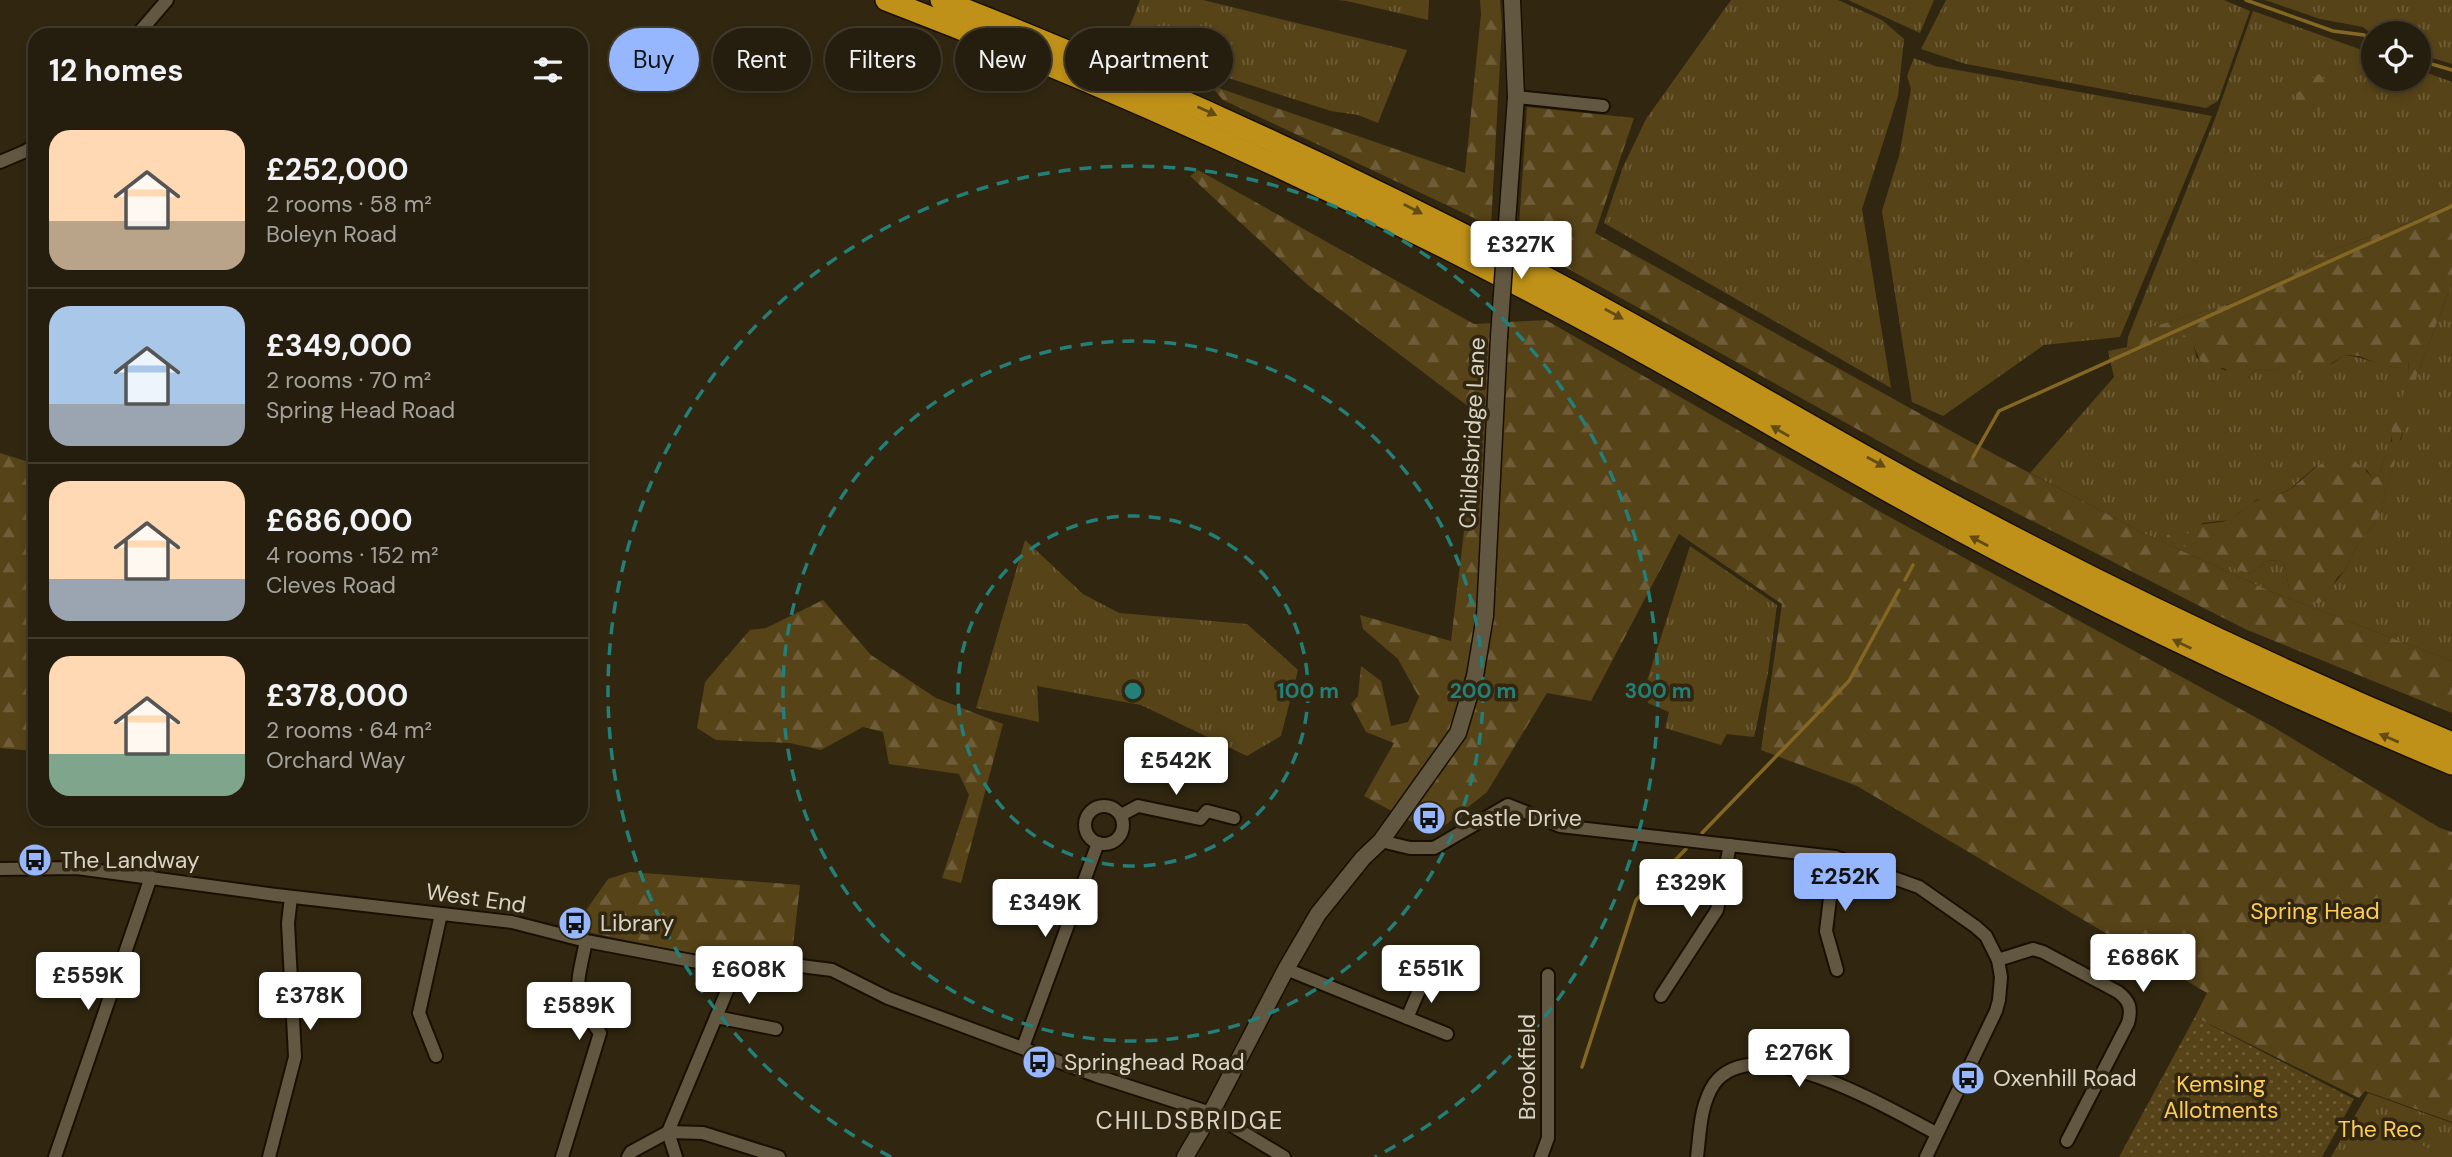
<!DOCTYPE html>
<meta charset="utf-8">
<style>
:root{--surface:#251d0d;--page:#2d2616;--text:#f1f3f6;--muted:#a3a29d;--line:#423b2e;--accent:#96b6fd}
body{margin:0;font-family:"DM Sans",sans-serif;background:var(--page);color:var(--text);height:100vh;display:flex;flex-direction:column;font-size:26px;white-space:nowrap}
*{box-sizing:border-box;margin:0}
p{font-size:23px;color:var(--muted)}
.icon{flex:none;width:38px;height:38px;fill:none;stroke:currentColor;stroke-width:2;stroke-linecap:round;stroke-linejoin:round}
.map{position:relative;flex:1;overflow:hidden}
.details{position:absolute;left:28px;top:28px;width:560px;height:798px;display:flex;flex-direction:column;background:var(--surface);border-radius:21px;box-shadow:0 4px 10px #0003,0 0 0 2px var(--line)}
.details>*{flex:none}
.banner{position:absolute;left:609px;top:28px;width:665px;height:63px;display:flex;gap:14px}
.tools{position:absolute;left:2361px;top:21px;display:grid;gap:14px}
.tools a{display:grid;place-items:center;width:70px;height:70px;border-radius:50%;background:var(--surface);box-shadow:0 4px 10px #0003,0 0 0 2px var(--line);font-size:35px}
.price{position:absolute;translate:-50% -60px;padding:0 16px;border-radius:7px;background:#fff;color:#222;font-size:23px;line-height:46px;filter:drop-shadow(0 2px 4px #0008)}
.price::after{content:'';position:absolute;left:50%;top:42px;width:21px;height:16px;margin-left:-10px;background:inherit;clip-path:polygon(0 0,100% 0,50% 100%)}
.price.active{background:var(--accent);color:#111}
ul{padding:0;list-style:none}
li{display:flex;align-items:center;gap:21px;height:175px;padding:0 21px}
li+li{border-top:2px solid var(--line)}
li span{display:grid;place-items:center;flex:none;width:196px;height:140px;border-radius:21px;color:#555}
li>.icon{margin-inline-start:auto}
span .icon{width:84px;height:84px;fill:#fffc;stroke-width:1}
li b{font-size:30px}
h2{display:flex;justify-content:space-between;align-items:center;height:84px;padding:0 21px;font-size:30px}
.pill{padding:0 24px;border-radius:32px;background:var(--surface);box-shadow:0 4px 10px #0003,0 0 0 2px var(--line);font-size:24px;line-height:63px}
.pill.active{background:var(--accent);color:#111}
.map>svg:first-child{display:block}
</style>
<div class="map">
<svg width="2452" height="1157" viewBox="0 0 2452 1157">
<defs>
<pattern id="grass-tufts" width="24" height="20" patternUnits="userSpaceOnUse" patternTransform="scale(1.75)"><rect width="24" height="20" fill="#564318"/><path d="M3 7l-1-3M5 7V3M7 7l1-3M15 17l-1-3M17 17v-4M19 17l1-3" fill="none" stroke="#6e5d38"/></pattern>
<pattern id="forest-firs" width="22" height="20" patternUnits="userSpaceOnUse" patternTransform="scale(1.75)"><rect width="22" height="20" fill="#564318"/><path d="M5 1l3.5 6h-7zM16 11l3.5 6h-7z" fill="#6e5d38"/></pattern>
<pattern id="garden-dots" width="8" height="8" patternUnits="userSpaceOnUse" patternTransform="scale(1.75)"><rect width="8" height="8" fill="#564318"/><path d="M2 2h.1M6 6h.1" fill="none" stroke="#6e5d38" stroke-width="1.8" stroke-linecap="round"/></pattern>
</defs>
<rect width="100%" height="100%" fill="#312711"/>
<g fill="url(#grass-tufts)" fill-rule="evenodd">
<path d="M1140,0h63l204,50 -29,73 -20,-8 -27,-4 -140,-45 -26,-15 -19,-7h-23z"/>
<path d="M1337,0h92l-1,20 -81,-19z"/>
<path d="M1731,0h107l44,20 22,19 -6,57 -36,113 29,179 -287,-165 19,-56 23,-48z"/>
<path d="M1848,0h86l-14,33z"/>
<path d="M1946,0h278l26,11 -32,90 -12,7 -240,-44 -45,-15z"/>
<path d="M2265,0h187v64l-33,-10 -1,-21 -45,2 -10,-8 -43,-8z"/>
<path d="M2253,11l120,43v25h45l1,-9 33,12v121l-36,17 -100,36 -17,15 -67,32 -99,30 -5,4 88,-221z"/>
<path d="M1914,58l21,8 277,50 -92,221 -76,8 -101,71 -31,-14 -30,-191 17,-55 12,-67 -4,-13z"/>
<path d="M2452,283v378l-180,-69 -129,-59 -113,-60 84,-96 -6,-26 19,-4 26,3 19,-13h18c5,7 4,14 7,21 3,5 43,17 52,20l4,-6 7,-3 11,2 9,-4 52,-3 12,-9c20,2 36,11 56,13l8,-7c5,27 -14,54 -17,81l10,-2 16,-65zM2386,455l9,6 -15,55 -25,33 -10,21 -14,18 -42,1 -4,-23 -6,-6 -12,1 -17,13 -11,-4 -57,-36h6l15,-11 27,-3 26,-20 17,-3 17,-8 26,-23 51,4 6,9 5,-3z"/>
<path d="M1025,540l58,54 36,19 128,11 51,46 -17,66 -34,20 -106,-51 -104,-19 2,36 -63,-14z"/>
<path d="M1690,546l87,59 -9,68 -14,64 -27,-3 -6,11 -56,-17 4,-16 -21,-9 -2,-19z"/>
<path d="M2368,1093l84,30v34h-121z"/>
</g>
<g fill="url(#forest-firs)">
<path d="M1480,0h20l2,26 -11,200 -268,-126 -13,-15 255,88 16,-159z"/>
<path d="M2319,74c13,8 6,24 2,35l-16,5 -9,-8v-12c9,-6 15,-16 23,-20z"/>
<path d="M1527,107l107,11 -39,115 367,204 181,96 129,59 180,69v52l-207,-84 -325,-165 -402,-223z"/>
<path d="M1198,170l276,154 72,-4 340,195 389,213 165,100 12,4v290l-87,-31 -6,7 -164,-81 12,-24 -350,-207 -96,-36 21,-146 -103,-70 -88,167 -44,-8 -60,99 -53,42 -70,-38 30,-53 -28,-11 -15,-28 7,-8 3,-30 20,15 10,45 17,-4 11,-25 -21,-38 -35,-30 -3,-14 91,26 19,-160 3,-71 -165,-125 -118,-109z"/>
<path d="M2452,203v80l-35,92 -8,39 -11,32h-4c-11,-22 20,-58 14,-85l-7,7 -18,-2 -24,-10 -15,-1 -25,17 -22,1 -8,-5 -9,-1 -9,4 -11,-2 -7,3 -9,11 -8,1 -7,-2 -3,-13 -4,-1 -5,2 -17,-9 -10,-24h-18l-13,11 -6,2 -26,-3 1,-10 4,-4 100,-30 67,-32 17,-15 100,-36z"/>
<path d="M0,453l35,11v287l-35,-3z"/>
<path d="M2386,455h7l2,7 -15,54 -25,33 -10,21 -8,8 -12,23 -9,2 -27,-14 -4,-23 -6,-6 -12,1 -17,13 -31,-11 -52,-25v-3l21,-1c12,-16 29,-7 44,-16 9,-5 17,-15 26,-18 11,-4 21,-4 31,-10 16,-10 24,-26 43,-30 18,-5 31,6 41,19l5,-3z"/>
<path d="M823,600l48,55 65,43 67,26 -42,159 -19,-5 27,-83 -10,-21 -70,-10 -6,-32 -20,-5 -42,23 -31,-7 -74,-3 -19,-12 8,-46 45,-52 16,-2z"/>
<path d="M630,872l170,13 -8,70 -80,3 -139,-29 35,-50z"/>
</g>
<path fill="url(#garden-dots)" d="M2195,1017l159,82 -32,58h-203z"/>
<path fill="#564318" d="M2367,1118l79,39h-98z"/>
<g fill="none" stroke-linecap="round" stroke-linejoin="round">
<g stroke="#846723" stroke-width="3.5">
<path d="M2246,0l87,31 31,4 9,7"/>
<path d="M2418,60l34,10"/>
<path d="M1973,457l26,-46 453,-205"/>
<path d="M1905,580l8,-15"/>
<path d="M1702,833l147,-152 50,-91"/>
<path d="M1582,1067l54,-167 50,-51"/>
</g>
<defs>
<g id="minor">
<path d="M137,35l30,-35"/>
<path d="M1516,97l87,9"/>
<path d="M0,162l26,-11 9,-6"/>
<circle cx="1104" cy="825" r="19"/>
<path d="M1121,815l17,-9 62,13 7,-8 27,7"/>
<path d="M1381,841l29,7h24l74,-43 52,21 275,31 84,30 57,40 10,9 12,24 3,17 -2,23 -3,11 -70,146"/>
<path d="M1835,857l-9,74 11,39"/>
<path d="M0,869l77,-1 199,27 236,27 74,19 106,20 45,6 41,-4 54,7 56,28 209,78 114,37 73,44"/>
<path d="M1998,960l35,-11 10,3 75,40c12,9 14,17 10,31l-61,118"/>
<path d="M737,967l-69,165 35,1 76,24"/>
<path d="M1286,969l161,65"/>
<path d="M1661,996l56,-86 13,-65"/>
<path d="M716,1017l60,12"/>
<path d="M1407,1018l17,-39"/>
<path d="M1023,1047l75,-204"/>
<path d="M436,1056l-17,-43 22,-99"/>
<path d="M55,1157l96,-280"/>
<path d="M269,1157l26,-100 -7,-134 3,-26"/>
<path d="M562,1157l38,-124c-30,-39 -23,-47 -14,-92"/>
<path d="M628,1157l3,-5 37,-20 8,25"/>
<path d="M1541,1157l7,-19v-163"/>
<path d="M1697,1157c3,-24 3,-52 17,-73 41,-57 178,27 222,49"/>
</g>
<g id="tertiary">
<path d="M1507,223l9,-126 -4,-97"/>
<path d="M1185,1157l26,-44 75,-144 32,-55 45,-56 18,-17 77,-108 17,-57 10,-60 14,-279"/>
</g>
<g id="motorway">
<path d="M886,0c230,88 452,190 670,305 137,72 269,153 405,226 160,86 324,164 491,233"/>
<path d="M941,0c213,83 421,179 623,287 137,73 269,154 406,227 157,84 318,160 482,229"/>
</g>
</defs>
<use href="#minor" stroke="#190f00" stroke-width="16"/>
<use href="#tertiary" stroke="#190f00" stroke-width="19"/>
<use href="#motorway" stroke="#190f00" stroke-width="24"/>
<use href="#minor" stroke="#625740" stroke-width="12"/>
<use href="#tertiary" stroke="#625740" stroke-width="16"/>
<use href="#motorway" stroke="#bf9118" stroke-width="21"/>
<defs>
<path id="tertiary-bridge" d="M1499,337l8,-114"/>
</defs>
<use href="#tertiary-bridge" stroke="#190f00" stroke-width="19" stroke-linecap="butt"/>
<use href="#tertiary-bridge" stroke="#625740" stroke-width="16"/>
</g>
<defs><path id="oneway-solid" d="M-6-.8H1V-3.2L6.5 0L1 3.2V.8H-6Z" transform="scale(1.75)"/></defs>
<g fill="#634c13">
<use href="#oneway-solid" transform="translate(1207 111) rotate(24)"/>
<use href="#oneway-solid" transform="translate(1413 209) rotate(27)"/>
<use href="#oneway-solid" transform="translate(1614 314) rotate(29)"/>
<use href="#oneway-solid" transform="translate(1780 431) rotate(-150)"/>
<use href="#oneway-solid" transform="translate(1876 462) rotate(29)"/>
<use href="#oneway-solid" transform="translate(1979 541) rotate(-152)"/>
<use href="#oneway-solid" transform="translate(2182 644) rotate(-154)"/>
<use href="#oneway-solid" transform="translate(2389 738) rotate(-157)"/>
</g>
<g fill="none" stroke="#237f77" stroke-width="3.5" stroke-dasharray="12 9">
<circle cx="1133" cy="691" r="175"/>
<circle cx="1133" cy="691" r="350"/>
<path d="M891 1157A525 525 0 1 1 1375 1157"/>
</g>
<defs>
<symbol id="bus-disc" viewBox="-11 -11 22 22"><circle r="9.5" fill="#96b6fd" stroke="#312711"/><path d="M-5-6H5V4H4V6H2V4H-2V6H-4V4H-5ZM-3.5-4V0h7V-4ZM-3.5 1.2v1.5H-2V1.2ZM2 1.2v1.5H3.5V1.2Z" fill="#111"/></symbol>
</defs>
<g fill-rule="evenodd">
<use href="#bus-disc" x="1410" y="799" width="38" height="38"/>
<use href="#bus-disc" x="16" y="841" width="38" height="38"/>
<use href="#bus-disc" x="556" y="904" width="38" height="38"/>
<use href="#bus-disc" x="1020" y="1043" width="38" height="38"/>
<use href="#bus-disc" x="1949" y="1059" width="38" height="38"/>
</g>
<g text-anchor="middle" stroke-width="7" stroke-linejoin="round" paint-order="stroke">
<g font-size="23" fill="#dad4c7" stroke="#312711">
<text transform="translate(1472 433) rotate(-87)" y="8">Childsbridge Lane</text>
<text transform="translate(476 898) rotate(8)" y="8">West End</text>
<text transform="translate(1527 1067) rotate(-90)" y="8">Brookfield</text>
</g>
<g font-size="23" fill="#dad4c7" stroke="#312711" text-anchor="start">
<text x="1454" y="826">Castle Drive</text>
<text x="60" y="868">The Landway</text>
<text x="600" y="931">Library</text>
<text x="1064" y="1070">Springhead Road</text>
<text x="1993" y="1086">Oxenhill Road</text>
</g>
<g font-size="23" fill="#fecb54" stroke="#312711">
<text x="2315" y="919">Spring Head</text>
<text x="2221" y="1092">Kemsing<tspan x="2221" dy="26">Allotments</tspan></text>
<text x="2380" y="1137">The Rec</text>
</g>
<g font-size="24" letter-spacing="2" fill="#dad4c7" stroke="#312711">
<text x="1190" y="1129">CHILDSBRIDGE</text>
</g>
</g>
<circle cx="1133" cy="691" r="10" fill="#237f77" stroke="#312711" stroke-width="3.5"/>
<g font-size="21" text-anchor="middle" font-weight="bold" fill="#237f77" stroke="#312711" stroke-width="7" stroke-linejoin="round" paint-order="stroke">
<text x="1308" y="698">100 m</text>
<text x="1483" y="698">200 m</text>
<text x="1658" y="698">300 m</text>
</g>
</svg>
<div class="tools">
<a><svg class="icon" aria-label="locate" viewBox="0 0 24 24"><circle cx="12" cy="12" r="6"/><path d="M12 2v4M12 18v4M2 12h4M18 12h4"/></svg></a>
</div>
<b class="price" style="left:1521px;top:281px">£327K</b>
<b class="price" style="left:1176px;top:797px">£542K</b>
<b class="price active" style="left:1845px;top:913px">£252K</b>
<b class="price" style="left:1691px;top:919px">£329K</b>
<b class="price" style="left:1045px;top:939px">£349K</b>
<b class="price" style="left:2143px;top:994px">£686K</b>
<b class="price" style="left:1431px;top:1005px">£551K</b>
<b class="price" style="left:749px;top:1006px">£608K</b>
<b class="price" style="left:88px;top:1012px">£559K</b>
<b class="price" style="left:310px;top:1032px">£378K</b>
<b class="price" style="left:579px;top:1042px">£589K</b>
<b class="price" style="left:1799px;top:1089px">£276K</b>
<div class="banner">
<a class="pill active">Buy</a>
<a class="pill">Rent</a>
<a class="pill">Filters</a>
<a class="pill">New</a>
<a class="pill">Apartment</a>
</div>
<section class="details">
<h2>12 homes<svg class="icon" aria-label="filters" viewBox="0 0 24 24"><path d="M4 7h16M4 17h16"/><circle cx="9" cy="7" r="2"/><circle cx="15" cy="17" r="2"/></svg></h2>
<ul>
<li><span style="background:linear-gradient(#ffd9b3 65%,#b9a48a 0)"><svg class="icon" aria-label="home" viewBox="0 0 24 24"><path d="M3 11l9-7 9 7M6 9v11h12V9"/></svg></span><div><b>£252,000</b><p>2 rooms · 58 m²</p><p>Boleyn Road</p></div></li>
<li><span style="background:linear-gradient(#a9c7e8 70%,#9aa5b1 0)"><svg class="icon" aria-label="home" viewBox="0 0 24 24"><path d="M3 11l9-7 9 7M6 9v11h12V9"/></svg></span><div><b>£349,000</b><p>2 rooms · 70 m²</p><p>Spring Head Road</p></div></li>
<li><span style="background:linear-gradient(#ffd9b3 70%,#9aa5b1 0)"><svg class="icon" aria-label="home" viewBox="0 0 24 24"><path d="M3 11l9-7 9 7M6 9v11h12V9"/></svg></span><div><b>£686,000</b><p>4 rooms · 152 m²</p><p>Cleves Road</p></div></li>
<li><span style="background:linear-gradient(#ffd9b3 70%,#7fa58c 0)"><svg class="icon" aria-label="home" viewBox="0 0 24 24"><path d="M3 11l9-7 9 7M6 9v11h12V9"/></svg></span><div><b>£378,000</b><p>2 rooms · 64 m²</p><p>Orchard Way</p></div></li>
</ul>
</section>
</div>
